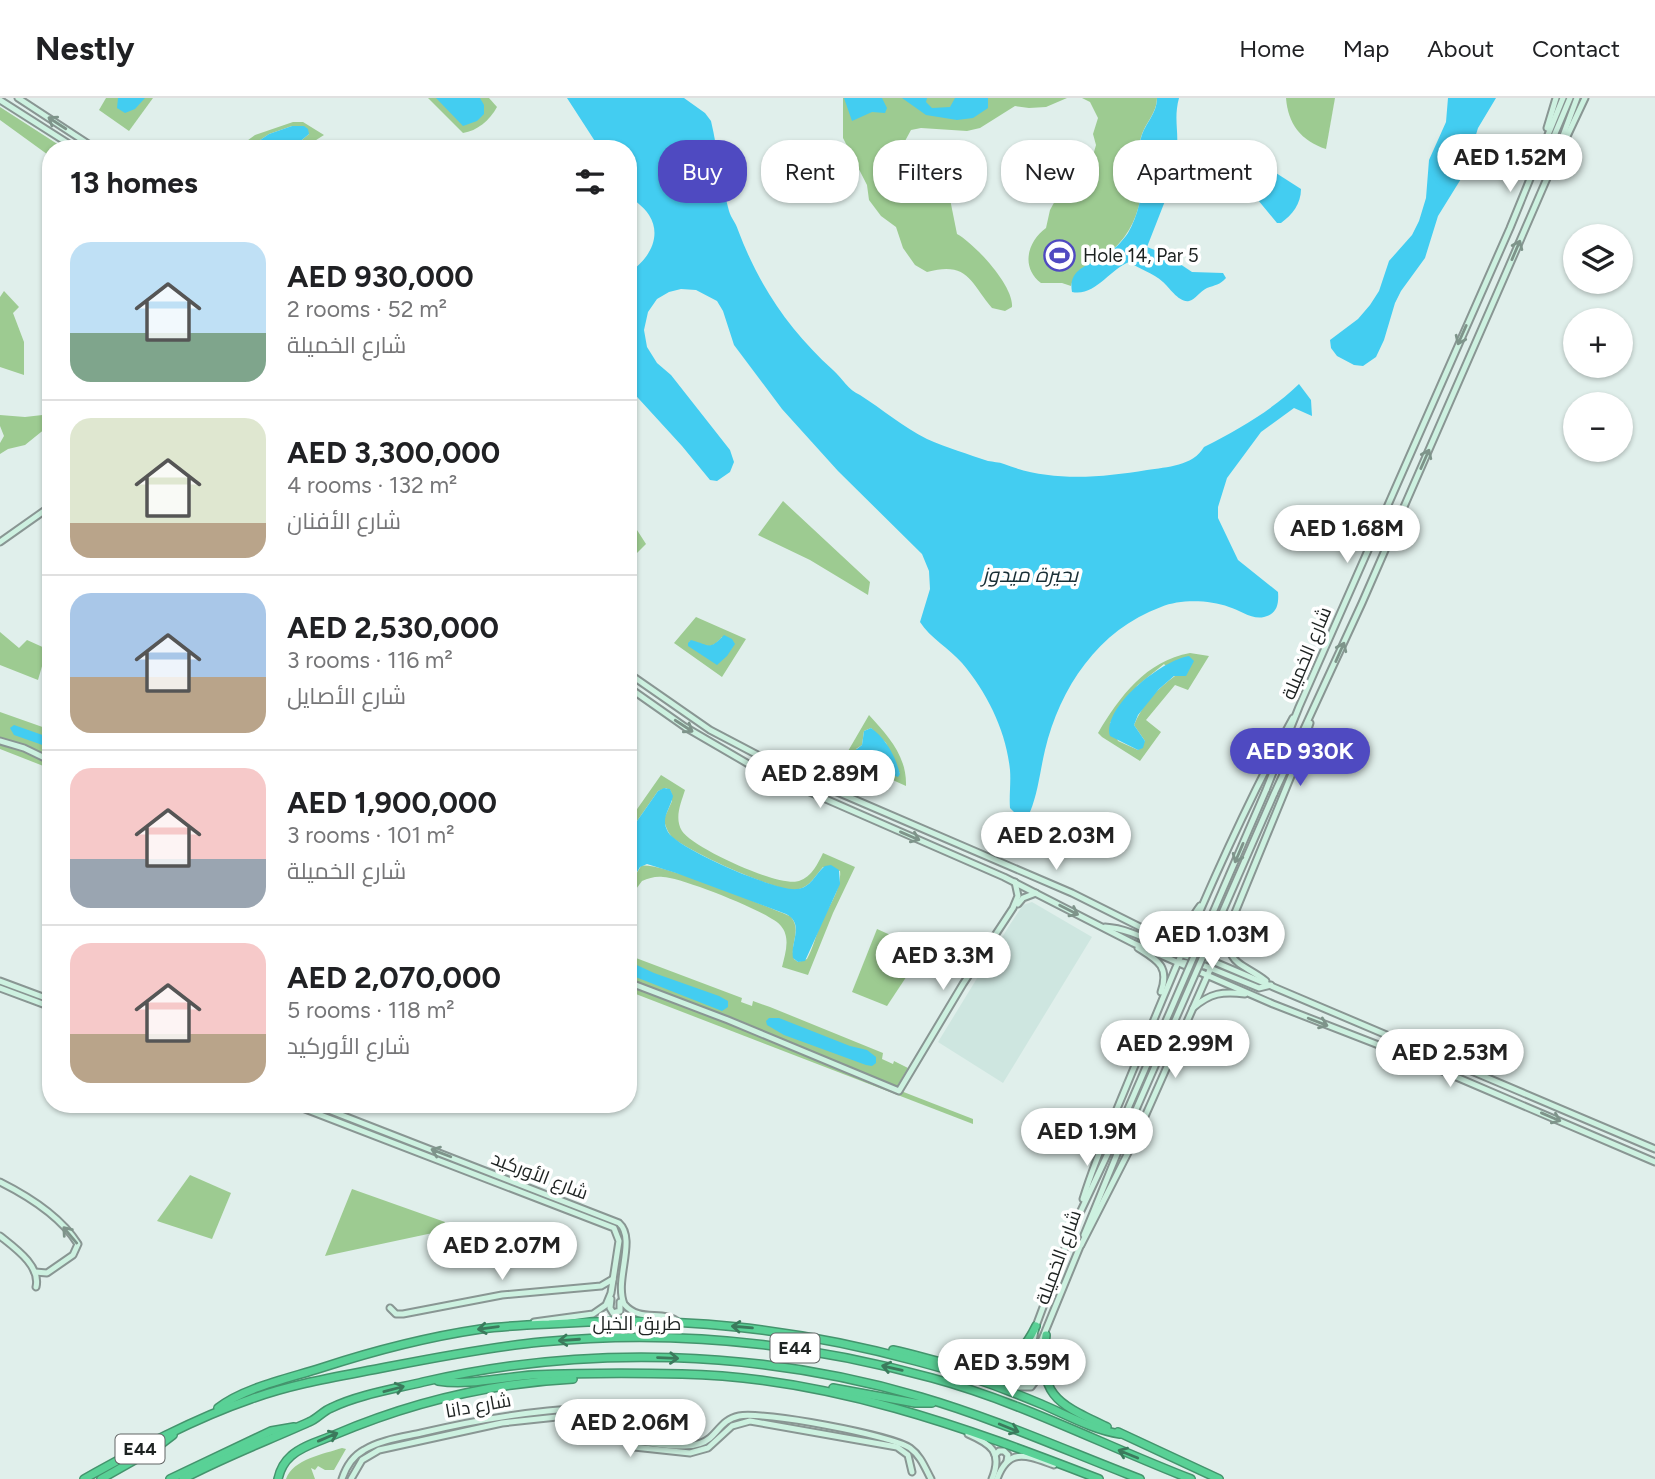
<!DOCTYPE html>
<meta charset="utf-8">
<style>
:root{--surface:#fff;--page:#f2f2f2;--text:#202124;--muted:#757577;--line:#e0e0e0;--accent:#4f4ac1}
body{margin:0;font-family:Figtree,Cairo,sans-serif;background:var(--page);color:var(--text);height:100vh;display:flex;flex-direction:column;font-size:26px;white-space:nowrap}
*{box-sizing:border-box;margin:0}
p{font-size:23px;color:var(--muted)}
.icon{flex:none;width:38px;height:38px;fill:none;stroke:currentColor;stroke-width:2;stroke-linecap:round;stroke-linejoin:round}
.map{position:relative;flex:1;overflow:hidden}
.panel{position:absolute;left:42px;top:42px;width:595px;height:973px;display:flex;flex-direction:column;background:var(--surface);border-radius:28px;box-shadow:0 2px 5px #0004}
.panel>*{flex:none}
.top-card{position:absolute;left:658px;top:42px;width:665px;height:63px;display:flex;gap:14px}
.fabs{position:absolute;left:1563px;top:126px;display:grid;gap:14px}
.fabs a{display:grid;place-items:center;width:70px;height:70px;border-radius:50%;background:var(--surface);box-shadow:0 2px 5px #0004;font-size:35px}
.price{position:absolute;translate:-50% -60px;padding:0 16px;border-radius:24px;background:#fff;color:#222;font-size:23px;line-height:46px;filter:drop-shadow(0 2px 4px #0008)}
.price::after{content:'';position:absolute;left:50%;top:42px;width:21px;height:16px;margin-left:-10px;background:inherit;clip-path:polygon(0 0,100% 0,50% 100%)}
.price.selected{background:var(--accent);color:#fff}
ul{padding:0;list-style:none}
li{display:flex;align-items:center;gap:21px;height:175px;padding:0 28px}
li+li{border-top:2px solid var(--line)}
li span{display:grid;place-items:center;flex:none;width:196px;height:140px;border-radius:21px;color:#555}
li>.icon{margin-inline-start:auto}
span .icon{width:84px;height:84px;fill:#fffc;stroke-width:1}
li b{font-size:30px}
h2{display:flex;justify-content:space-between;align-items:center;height:84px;padding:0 28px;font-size:30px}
.tag{padding:0 24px;border-radius:28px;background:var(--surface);box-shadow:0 2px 5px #0004;font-size:24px;line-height:63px}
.tag.selected{background:var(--accent);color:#fff}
header{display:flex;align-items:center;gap:42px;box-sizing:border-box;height:98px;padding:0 35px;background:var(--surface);border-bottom:2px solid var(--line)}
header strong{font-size:33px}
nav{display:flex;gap:38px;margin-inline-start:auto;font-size:24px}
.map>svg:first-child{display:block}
</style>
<header>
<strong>Nestly</strong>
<nav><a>Home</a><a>Map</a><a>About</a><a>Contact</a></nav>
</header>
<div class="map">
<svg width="1655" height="1381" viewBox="0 0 1655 1381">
<rect width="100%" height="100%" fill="#e0efeb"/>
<path fill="#cee6e0" d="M1032,804l60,35 -89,146 -65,-41 71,-116 14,-21z"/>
<g fill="#9dcb91" fill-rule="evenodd">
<path d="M106,0h47l-24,33 -30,-21z"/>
<path d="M428,0h61l8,9c-7,13 -20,24 -34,26z"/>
<path d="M843,0h224l-21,9 -17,1 -14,-2 -35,22 -13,3 -46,-3 -10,2 -6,11 4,9 17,21 5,11 18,12 8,40c18,10 57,52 55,73l-7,4 -13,-3c-22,-26 -24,-47 -65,-36l-12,-7 -12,-17 -7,-21 -15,-11 -12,-16 -2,-15 -24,-47z"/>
<path d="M1082,0h75c0,15 -12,25 -16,39 -3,10 1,22 2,32 1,22 -5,50 -18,67 -7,9 -14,17 -24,22 -13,7 -26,12 -30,28l-9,-3h-21c-21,-16 -13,-42 5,-55l4,-18 11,-20 17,-20 14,-11 4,-14 -3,-11 5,-16 -8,-16z"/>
<path d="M1286,0h49l-9,51c-25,-8 -38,-25 -40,-51z"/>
<path d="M0,9l62,40 -1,2h-10v8l-51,-37z"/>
<path d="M293,24h10l21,13 -22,14h-11l18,-15 -17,-8 -23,8 -22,15h-11l19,-14z"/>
<path d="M4,193l15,16 -6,6 11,29v33l-24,-8v-70z"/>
<path d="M51,316v10l-26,21 -17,4 -8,5v-11l4,-7 -4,-10v-11l25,2z"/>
<path d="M783,403l87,81 -2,13 -58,-35 -52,-25z"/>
<path d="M628,418l18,28 -18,18v-9l8,-8 -4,-11h-4z"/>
<path d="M696,519l50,22 -24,38 -48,-34zM722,539l10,11 -9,10 -34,-17c16,1 19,13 33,-4z"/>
<path d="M0,534l19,16 8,-8 20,9 -9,31 -38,-15z"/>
<path d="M1190,555l19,3 -21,34 -13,-5 -29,35 15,12 -21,29 -38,-24 -4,-4c22,-37 48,-72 92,-80zM1164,566l11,12c-17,12 -33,29 -41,49l11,16 -7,9 -20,-9 -8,-18 28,-38z"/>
<path d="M0,614l51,18v29l-22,-12 -29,-9z"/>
<path d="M869,617c19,21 38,41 37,71l-62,-28zM871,630l15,15 14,31 -15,-5 -10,-18 -7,3 -12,-5 6,-4 2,-14z"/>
<path d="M0,644l51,20v7l-51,-20z"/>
<path d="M661,677l24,15c-4,13 -11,28 -3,41 11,17 98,57 117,50 13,-4 19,-18 24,-28l32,14 -22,46 -25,62 -26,-8c3,-13 9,-29 -1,-41 -9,-13 -101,-49 -118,-49 -7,-1 -14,1 -21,4l-14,19v-13l13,-21c17,-5 126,41 149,50 13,14 -1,28 4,43l4,3 9,-3c6,-11 9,-24 14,-36 7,-16 21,-34 19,-52l-17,-4c-8,9 -14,22 -29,23 -21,0 -104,-38 -121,-52 -5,-5 -8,-12 -9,-19l8,-18 -1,-10 -5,-3 -8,3 -30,43v-12z"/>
<path d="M877,831l47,21 -37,56 -35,-14z"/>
<path d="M628,857l114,43 -1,4 11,4 1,-5 17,6 113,46 -1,6 11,5 1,-3 14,7 -12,20 -153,-66 -115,-42z"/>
<path d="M628,887l345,134v5l-345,-133z"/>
<path d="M190,1077l41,18 -19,46 -55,-18z"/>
<path d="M352,1091l93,33 -3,9 -117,25z"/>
<path d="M342,1350l4,1 -12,21h-9l-7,-4 -3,4 -4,-2 4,11h-29c7,-20 38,-25 56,-31z"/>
</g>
<g fill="#43cdf1">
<path d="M118,0h27l-10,11 -10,4 -8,-5z"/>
<path d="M436,0h44l4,7v9l-7,7 -14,5z"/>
<path d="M567,0h117l21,15 6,8c7,30 10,61 18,90 2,7 7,12 9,19 21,56 51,100 95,140 10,9 15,20 27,25 22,14 43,32 67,44 20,9 41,15 61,22 5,1 11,1 16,3 45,18 95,14 143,6 20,-3 46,-4 57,-23 35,-18 67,-36 95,-63l12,16 1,16 -18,-8 -33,24 -34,46 -9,29v11l20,42 40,32c1,12 -1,22 -14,25 -12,3 -24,-7 -35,-10 -20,-7 -48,-8 -68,0 -63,23 -101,81 -116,143 -5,21 -7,43 -15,62l-13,3 -7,-7c-1,-12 1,-25 0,-38 -4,-39 -22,-76 -48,-107 -12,-14 -32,-25 -42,-41l10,-33 -1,-18 -7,-17 -84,-83 -56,-62 -48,-64 -11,-34 -6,-10 -21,-11 -15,-1 -12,3 -12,7 -9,13 -4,18 3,17 10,16 14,12 59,75 4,12 -4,10 -13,9 -7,-1 -28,-34 -54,-59v-114c20,-12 35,-36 21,-58 -5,-8 -14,-14 -21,-20v-46h-28z"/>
<path d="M844,0h38l5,10 -2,5 -13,-1 -20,9z"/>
<path d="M902,0h25l-1,4 6,6 18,-1 5,-9h33v10l-15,10 -16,2 -31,-5z"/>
<path d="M1157,0h22c-6,22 1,36 -3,56l2,2c21,5 47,15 68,7 6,-2 8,-6 14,-7l16,17 25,16c0,15 -9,26 -20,34h-4l-19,-23 -7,-3 -30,-4 -38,-14 -9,-1 -27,69 18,7 27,18 31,1 3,5c-6,7 -11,7 -19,10 -7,3 -12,12 -18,13 -10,2 -20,-14 -26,-19 -10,-9 -24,-13 -34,-20 -19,7 -34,35 -57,30 -4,-21 13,-26 28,-33 11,-6 21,-16 28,-26 10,-17 16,-43 15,-63 -1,-10 -5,-23 -2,-32 4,-15 16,-24 16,-40z"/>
<path d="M1448,0h48l-18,30 -14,46 -26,42 -13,42 -24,33 -6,12 -11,37 -8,17 -13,9 -9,-1 -17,-9 -6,-8 -1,-8 28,-21 12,-14 9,-14 10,-30 23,-26 7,-14 7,-23 3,-38 17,-38z"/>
<path d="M292,28h12l4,3 1,5 -18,15h-44l22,-15z"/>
<path d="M724,537l8,4 3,5 -8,12 -10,9 -29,-19v-3l3,-3c19,5 18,11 33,-5z"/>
<path d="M1189,558l5,5 -8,15h-12l-15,13 -21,26 -4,10 11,16 -2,7 -5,2 -28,-14c-8,-29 52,-76 79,-80z"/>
<path d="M14,627l37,13v10l-37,-13 -4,-7z"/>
<path d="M871,630c15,11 24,27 29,46l-2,3 -10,-4 -13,-22 -15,8 -7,-3v-4l9,-7 2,-14z"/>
<path d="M664,690l6,1 3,7c-3,14 -13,22 -5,36 10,17 109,60 129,57 14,-1 18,-15 28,-23l6,-1 8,5 1,14 -35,77 -7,1 -5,-4c-3,-16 12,-34 -7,-44l-110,-41 -29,-9 -7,3 -12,20v-53l30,-43z"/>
<path d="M628,863l26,12 65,23 9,5v6l-6,4 -94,-37z"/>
<path d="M769,920h10l71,28 17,4 9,7v6l-4,3 -6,-1 -82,-30 -17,-10 -1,-4z"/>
</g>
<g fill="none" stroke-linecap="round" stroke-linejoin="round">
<defs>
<g id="secondary">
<path d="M18,0l78,51"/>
<path d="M0,2l77,49"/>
<path d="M1547,30l9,-30"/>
<path d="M1538,66l16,-28 16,-38"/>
<path d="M1554,66l31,-66"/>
<path d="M0,444l51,-36"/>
<path d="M628,575l82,57 76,40 286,123 112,56 471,200"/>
<path d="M628,589l57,40 72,42 247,108 129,66 140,61 139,54 243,104"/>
<path d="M0,643l24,7 27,13"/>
<path d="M1266,692l33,-83 211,-479 53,-130"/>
<path d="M1274,696l88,-191 141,-323 45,-104 29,-78"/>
<path d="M1018,806l5,-6 13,-5"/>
<path d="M1231,828c-7,40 9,35 35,55"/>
<path d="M1105,829c35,2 64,29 99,33"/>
<path d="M1148,833c7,-3 9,0 17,1 20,5 25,-13 35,-26"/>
<path d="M1138,850c19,12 32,18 23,44"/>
<path d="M1181,864l24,4 54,22 12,-3"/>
<path d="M0,883l51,19"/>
<path d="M628,884l100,38 171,71 64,-107 50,-76 5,-12 -3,-14"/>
<path d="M0,890l51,19"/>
<path d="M1193,910c17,-15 30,-17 52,-14"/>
<path d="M292,1006l322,124 5,13 -8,52 -5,12 -13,9 -59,8"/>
<path d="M313,1006l306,119c18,16 -5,57 5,81 17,20 39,4 55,19"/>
<path d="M0,1084c28,14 61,35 78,62l-5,11 -26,18 -12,-1"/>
<path d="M1083,1101c13,-43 31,-82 48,-124 50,-120 99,-242 162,-357"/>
<path d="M1084,1137l40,-98"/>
<path d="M0,1138c15,12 41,30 36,51"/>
<path d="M1081,1146l-41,100 -3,35 -6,8h-12l-8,-7 1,-12 14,-14 7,-13 3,-15 35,-94 46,-98"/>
<path d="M1081,1147l54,-106 97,-219 66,-161 12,-36"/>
<path d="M611,1201l-1,9 3,5 7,-2v-9"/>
<path d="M390,1210l6,6h7l99,-19 99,-9 12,-7"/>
<path d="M968,1336c23,10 35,18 24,45"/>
<path d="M995,1357l4,-4h5l4,4 -1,6"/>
<path d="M342,1381c4,-12 11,-23 22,-29 16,-10 39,-13 57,-17 54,-13 109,-22 165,-25 35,1 34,32 62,35 18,2 47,8 62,-5 10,-9 14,-19 29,-22 23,-5 152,19 171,32 11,8 15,20 21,31"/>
<path d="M351,1381l11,-19 17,-10 123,-27 55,-6 38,-1 14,6 14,18 11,7 56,6 18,-5 24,-22 18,-5 147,26 11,8 4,17"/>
<path d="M997,1381c12,-33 31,-23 57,-14"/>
</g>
<g id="highway">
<path d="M1046,1237c-8,61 10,68 61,92"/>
<path d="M893,1252c55,11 111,44 143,-24"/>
<path d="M438,1283c31,5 64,-4 95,-6 50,-2 100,-2 149,-1 146,3 283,53 417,105"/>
<path d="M833,1290l82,15h17"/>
<path d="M218,1310c25,-20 72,-30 103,-40 52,-17 106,-31 160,-39 22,-3 45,-4 68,-5 127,-9 245,4 367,37 43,11 85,26 125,43 26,11 52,26 79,30"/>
<path d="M1118,1334l101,47"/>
<path d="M84,1381c54,-30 109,-60 167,-80 44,-16 91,-23 136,-32 51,-10 103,-20 154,-25 132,-13 264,1 391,36 89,24 173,68 259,101"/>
<path d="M101,1381l55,-31 17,-13"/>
<path d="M170,1381l101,-48 23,-4"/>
<path d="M183,1381c41,-22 84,-38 126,-57 8,-3 14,-11 22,-14 26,-13 63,-19 92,-26 163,-38 337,-32 498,15 75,22 146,54 219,82"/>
<path d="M278,1381c2,-9 6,-17 13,-23 11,-10 29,-15 43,-21 75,-32 158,-52 239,-56"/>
</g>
</defs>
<use href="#secondary" stroke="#899693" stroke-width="9"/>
<use href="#highway" stroke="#44946d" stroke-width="10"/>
<use href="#secondary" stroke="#cdf1e0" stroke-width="5"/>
<use href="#highway" stroke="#59d196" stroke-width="7"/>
<defs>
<g id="secondary-bridge">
<path d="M1117,1036l149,-344"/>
<path d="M1124,1039l150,-343"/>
</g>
</defs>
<use href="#secondary-bridge" stroke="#899693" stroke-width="9" stroke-linecap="butt"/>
<use href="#secondary-bridge" stroke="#cdf1e0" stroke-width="5"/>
</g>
<defs><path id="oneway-shaft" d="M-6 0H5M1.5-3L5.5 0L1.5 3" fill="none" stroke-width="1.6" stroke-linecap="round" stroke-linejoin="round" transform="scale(1.75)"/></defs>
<g stroke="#7e948a">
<use href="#oneway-shaft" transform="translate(57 25) rotate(-147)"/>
<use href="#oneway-shaft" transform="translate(1516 152) rotate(-67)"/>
<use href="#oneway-shaft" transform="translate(1462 237) rotate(114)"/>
<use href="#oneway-shaft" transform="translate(1425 361) rotate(-66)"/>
<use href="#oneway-shaft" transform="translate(1340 554) rotate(-66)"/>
<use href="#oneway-shaft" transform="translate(684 628) rotate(33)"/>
<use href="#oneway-shaft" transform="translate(910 738) rotate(23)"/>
<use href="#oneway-shaft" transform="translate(1239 755) rotate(113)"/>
<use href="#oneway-shaft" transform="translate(1069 812) rotate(27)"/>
<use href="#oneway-shaft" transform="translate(1318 924) rotate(21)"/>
<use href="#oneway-shaft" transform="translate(1551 1019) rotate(23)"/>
<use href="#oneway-shaft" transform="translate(441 1055) rotate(-159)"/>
<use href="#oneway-shaft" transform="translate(70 1137) rotate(-130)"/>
</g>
<g stroke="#3b7a5c">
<use href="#oneway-shaft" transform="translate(742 1229) rotate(-175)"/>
<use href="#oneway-shaft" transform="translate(488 1230) rotate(172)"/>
<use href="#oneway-shaft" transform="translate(569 1242) rotate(176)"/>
<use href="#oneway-shaft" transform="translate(668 1260) rotate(2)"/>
<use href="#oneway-shaft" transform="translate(892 1270) rotate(-167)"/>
<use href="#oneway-shaft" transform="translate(394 1291) rotate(-15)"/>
<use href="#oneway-shaft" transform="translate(1009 1330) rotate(22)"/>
<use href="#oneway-shaft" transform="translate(328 1339) rotate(-23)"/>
<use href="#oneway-shaft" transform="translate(1128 1356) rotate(-158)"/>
</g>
<defs>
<symbol id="stadium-ring" viewBox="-11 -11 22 22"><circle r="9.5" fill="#fff" stroke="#4f4ac1" stroke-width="1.5"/><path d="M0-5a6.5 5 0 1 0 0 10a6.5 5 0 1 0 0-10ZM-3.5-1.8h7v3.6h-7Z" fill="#4f4ac1"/></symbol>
</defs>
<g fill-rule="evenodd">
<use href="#stadium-ring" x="1042" y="140" width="35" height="35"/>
</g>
<g text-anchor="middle" stroke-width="7" stroke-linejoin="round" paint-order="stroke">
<g fill="#fff" stroke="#616464" stroke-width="2">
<rect x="770.5" y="1235.5" width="49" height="29" rx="5"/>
<rect x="115.5" y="1336.5" width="49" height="29" rx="5"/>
</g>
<g font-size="18" font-weight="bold" fill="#1d2221">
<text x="795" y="1256">E44</text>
<text x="140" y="1357">E44</text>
</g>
<g font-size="19" fill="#1d2221" stroke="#fff" text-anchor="start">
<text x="1083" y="164">Hole 14, Par 5</text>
</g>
<g font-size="19" fill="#1d2221" stroke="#fff">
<text transform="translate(1306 555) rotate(-67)" y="7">شارع الخميلة</text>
<text transform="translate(540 1077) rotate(21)" y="7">شارع الأوركيد</text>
<text transform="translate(1058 1159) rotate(-70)" y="7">شارع الخميلة</text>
<text x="637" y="1232">طريق الخيل</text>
<text transform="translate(478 1307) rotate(-10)" y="7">شارع دانا</text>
</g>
<g font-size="21" font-style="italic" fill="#192f36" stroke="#fff">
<text x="1030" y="484">بحيرة ميدوز</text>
</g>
</g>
</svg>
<div class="fabs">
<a><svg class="icon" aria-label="layers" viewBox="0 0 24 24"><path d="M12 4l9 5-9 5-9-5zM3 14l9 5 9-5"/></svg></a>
<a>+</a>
<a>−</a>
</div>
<b class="price" style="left:1510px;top:96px">AED 1.52M</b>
<b class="price" style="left:1347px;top:467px">AED 1.68M</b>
<b class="price selected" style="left:1300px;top:690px">AED 930K</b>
<b class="price" style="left:820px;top:712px">AED 2.89M</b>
<b class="price" style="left:1056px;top:774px">AED 2.03M</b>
<b class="price" style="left:1212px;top:873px">AED 1.03M</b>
<b class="price" style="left:943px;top:894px">AED 3.3M</b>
<b class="price" style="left:1175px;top:982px">AED 2.99M</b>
<b class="price" style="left:1450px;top:991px">AED 2.53M</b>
<b class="price" style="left:1087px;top:1070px">AED 1.9M</b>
<b class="price" style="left:502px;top:1184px">AED 2.07M</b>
<b class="price" style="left:1012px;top:1301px">AED 3.59M</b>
<b class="price" style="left:630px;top:1361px">AED 2.06M</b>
<div class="top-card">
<a class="tag selected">Buy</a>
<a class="tag">Rent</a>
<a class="tag">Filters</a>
<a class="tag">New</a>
<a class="tag">Apartment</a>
</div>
<section class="panel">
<h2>13 homes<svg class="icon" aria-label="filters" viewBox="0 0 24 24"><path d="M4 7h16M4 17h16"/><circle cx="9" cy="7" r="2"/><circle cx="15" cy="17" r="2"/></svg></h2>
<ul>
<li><span style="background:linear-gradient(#bfe0f5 65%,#7fa58c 0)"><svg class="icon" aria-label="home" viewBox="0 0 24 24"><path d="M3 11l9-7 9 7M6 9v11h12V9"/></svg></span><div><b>AED 930,000</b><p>2 rooms · 52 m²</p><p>شارع الخميلة</p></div></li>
<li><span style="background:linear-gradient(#dfe7d0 75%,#b9a48a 0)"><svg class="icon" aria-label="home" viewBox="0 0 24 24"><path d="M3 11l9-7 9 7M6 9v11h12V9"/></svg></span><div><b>AED 3,300,000</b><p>4 rooms · 132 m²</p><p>شارع الأفنان</p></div></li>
<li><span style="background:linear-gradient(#a9c7e8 60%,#b9a48a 0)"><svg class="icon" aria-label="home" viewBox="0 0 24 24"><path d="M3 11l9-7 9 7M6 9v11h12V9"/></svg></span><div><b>AED 2,530,000</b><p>3 rooms · 116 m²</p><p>شارع الأصايل</p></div></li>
<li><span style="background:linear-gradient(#f6c9c9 65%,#9aa5b1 0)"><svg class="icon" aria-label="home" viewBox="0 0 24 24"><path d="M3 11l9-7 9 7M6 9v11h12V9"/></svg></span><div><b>AED 1,900,000</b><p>3 rooms · 101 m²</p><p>شارع الخميلة</p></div></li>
<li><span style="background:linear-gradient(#f6c9c9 65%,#b9a48a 0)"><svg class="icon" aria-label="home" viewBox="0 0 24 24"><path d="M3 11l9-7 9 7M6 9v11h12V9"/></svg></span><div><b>AED 2,070,000</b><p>5 rooms · 118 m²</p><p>شارع الأوركيد</p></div></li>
</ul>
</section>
</div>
